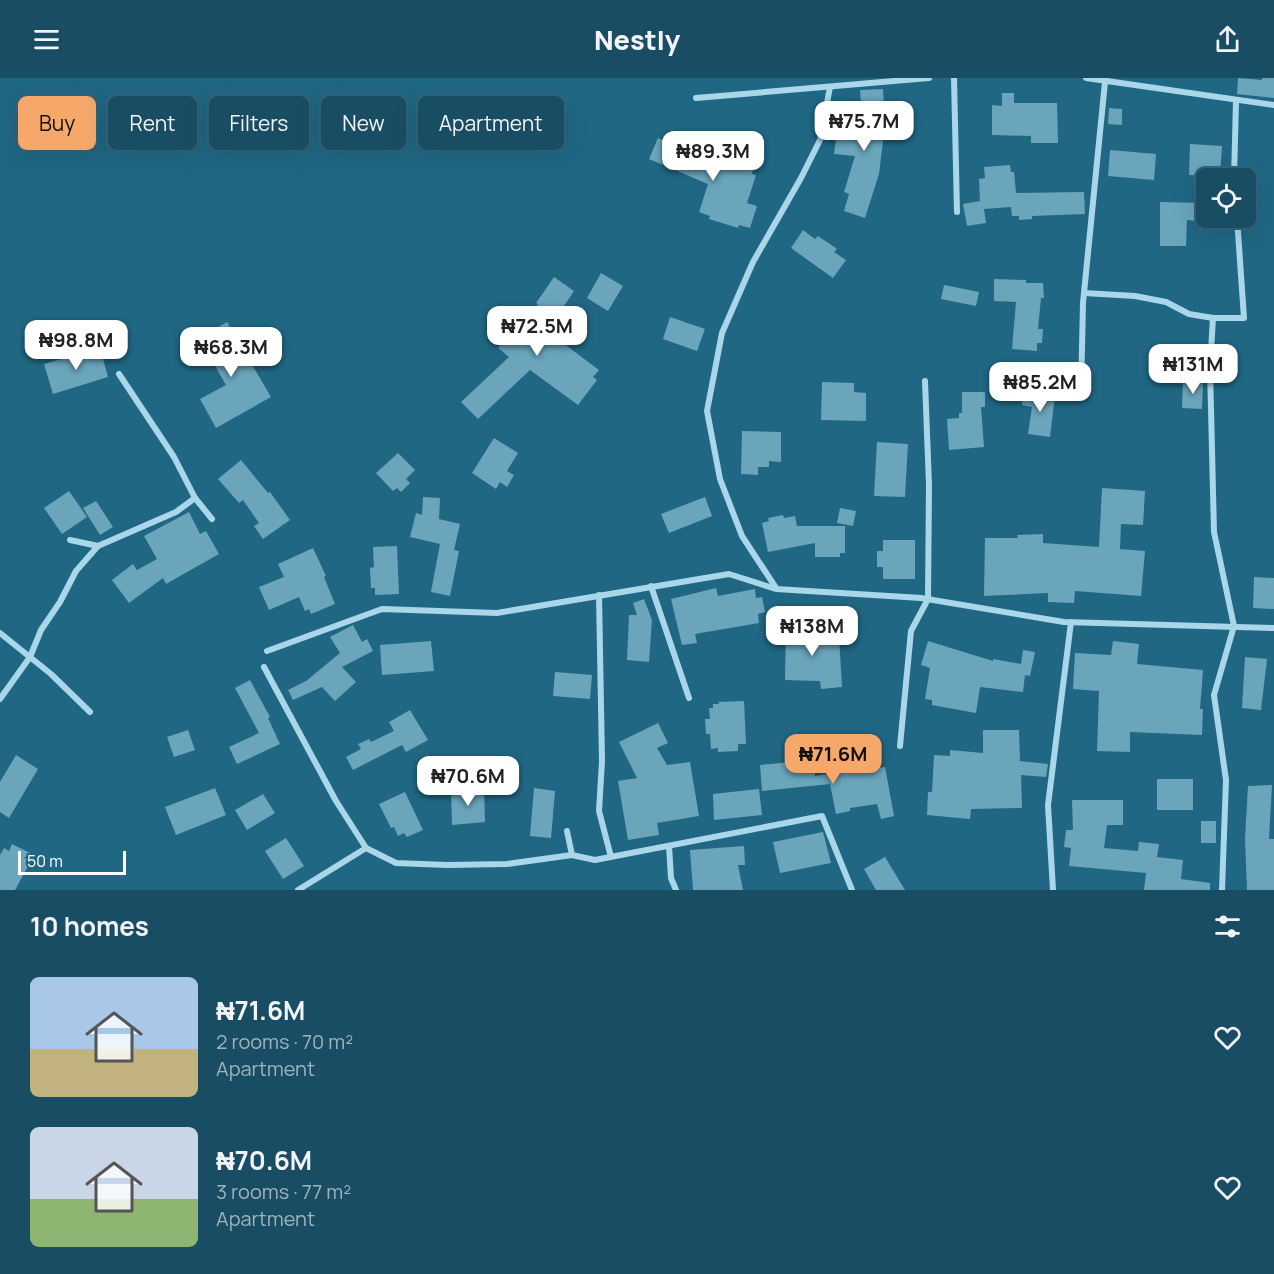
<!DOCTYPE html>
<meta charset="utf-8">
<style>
:root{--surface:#184d63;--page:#25576c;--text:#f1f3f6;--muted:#9fb4be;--line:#366478;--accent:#f6a76a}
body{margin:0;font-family:Manrope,sans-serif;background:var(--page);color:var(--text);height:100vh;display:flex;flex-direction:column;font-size:22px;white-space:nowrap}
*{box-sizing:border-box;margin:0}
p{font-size:20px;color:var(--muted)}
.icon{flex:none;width:33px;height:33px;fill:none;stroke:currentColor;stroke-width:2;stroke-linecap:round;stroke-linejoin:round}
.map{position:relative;height:812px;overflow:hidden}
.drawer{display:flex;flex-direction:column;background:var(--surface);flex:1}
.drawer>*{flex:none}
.guide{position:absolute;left:18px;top:18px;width:600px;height:54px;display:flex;gap:12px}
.fabs{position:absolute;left:1196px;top:90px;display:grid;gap:12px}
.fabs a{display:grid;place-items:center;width:60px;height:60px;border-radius:9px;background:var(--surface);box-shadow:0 6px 24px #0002,0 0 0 2px var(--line);font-size:30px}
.scale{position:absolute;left:18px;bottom:15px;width:108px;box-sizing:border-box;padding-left:6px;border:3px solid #fff;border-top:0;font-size:16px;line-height:21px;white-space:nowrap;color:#fff;-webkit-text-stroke:4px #206784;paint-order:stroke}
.price{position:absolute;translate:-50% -51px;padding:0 14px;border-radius:12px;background:#fff;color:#222;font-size:20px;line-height:39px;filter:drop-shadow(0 2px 3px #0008)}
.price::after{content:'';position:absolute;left:50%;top:36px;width:18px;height:14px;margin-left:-9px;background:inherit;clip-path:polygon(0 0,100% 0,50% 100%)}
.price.active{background:var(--accent);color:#111}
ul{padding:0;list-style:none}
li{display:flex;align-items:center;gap:18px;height:150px;padding:0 30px}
li span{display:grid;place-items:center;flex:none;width:168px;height:120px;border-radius:9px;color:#555}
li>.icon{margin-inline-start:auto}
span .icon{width:72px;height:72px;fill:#fffc;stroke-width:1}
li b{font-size:26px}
h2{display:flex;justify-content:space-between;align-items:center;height:72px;padding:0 30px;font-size:26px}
.tag{padding:0 21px;border-radius:9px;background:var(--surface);box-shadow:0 6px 24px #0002,0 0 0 2px var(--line);font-size:21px;line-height:54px}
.tag.active{background:var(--accent);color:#111}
header{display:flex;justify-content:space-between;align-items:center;height:78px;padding:0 30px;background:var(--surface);font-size:27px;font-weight:800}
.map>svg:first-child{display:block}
</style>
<header><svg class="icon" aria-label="menu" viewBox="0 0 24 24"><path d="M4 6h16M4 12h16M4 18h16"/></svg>Nestly<svg class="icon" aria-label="share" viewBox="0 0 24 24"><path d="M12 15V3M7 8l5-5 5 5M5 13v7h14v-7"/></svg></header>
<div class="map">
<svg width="1274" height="812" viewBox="0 0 1274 812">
<rect width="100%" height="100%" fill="#206784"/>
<g fill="#6aa5bb">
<path d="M1238,0l24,2v-2h12v20l-37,-4z"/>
<path d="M883,11l2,36 -6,49 -14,44 -21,-7 5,-17 -5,-2 11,-36 -21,-2 3,-23h7v-4l19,2 -3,-39z"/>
<path d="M1002,15h12v10h43l1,40h-27v-7l-39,-1v-30l10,1z"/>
<path d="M1109,30l13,1v16l-14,-1z"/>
<path d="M658,60l14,6 2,-4 23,11 -1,3 31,13 3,-10 24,8 -2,9 4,1 -9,28 10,3 -7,22 -11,-3 -1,3 -29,-9 1,-3 -11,-4 9,-28 -59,-25z"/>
<path d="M1190,66l32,2 -2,30 -31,-1z"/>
<path d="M1110,72l46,4 -2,26 -46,-4z"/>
<path d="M1010,87l1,7h3l2,21 68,-1 1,22 -53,2v3l-13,1v-4h-7l-1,-9 -27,2 2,14 -19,3 -4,-22 17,-3 -1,-22 6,-1 -1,-11z"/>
<path d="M1160,124l46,1v19l-19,-2 -1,26h-26z"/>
<path d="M803,152l12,9 3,-3 19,13 -3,3 12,8 -13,18 -42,-30z"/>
<path d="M601,195l22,13 -15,25 -21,-13z"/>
<path d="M554,199l20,14 -27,40 52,39 -6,7 4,3 -19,25 -48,-35 -52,49 -17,-17 48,-45 -11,-9 19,-26 5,3 16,-21 -2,-1z"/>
<path d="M994,201l32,1v3h17l1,15h-3l-3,31h5l-1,14h-5v8l-25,-2 4,-47 -22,-1z"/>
<path d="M944,207l35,7 -3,14 -35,-7z"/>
<path d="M670,239l35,12 -8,22 -34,-12z"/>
<path d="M227,244l44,75 -55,31 -16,-29 26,-14 -27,-47z"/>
<path d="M100,270l8,29 -55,17 -9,-30z"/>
<path d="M1183,303l20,1 -1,27 -20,-1z"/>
<path d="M822,304l32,1v9l12,1v28l-45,-1z"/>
<path d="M962,314h23v15h-4l3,40 -35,3 -2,-31 12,-1v-5h3z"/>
<path d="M1023,314l32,4 -5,41 -22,-3 4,-27 -10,-2z"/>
<path d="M742,353l39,1v30l-12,-1v6h-11v8l-17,-1z"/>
<path d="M494,360l24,15 -11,18 7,4 -7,12 -7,-5 -4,7 -24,-16z"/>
<path d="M877,364l31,2 -3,53 -31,-1z"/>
<path d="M398,375l17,17 -9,9 4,4 -9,9 -4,-4 -4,3 -17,-18z"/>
<path d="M241,382l27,33 2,-1 20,28 -27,19 -9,-13 5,-3 -16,-23 -4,3 -21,-24z"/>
<path d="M1102,410l43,3 -2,34 -22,-1 -1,25 25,2 -4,45 -66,-5 -1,12 -26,-1v-9l-64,3 1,-58h33l-1,-3 26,-1v9l56,4z"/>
<path d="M69,413l18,26 -25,17 -18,-26z"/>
<path d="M423,419l17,1 -1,21 21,5 -6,26 5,1 -9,45 -19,-4 9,-48 -30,-7 6,-24 6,2z"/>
<path d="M705,419l7,19 -43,17 -8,-19z"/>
<path d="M96,423l17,26 -13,8 -17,-27z"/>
<path d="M840,430l16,3 -3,15 -16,-3z"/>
<path d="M189,434l11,22 6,-3 13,23 -53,30 -3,-6 -34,25 -17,-23 21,-16 4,6 20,-11 -13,-23z"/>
<path d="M783,437l1,3 11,-2 2,10h48v27h-5v4h-25v-14l-47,9 -6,-29 7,-2 -1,-3z"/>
<path d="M883,462h32v39h-32v-12h-6v-16h6z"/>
<path d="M397,468l2,48 -24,1v-7h-4l-1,-20 4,-1 -1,-20z"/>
<path d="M313,470l13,28 -2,1 11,27 -24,10 -2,-5 -4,2 -6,-14 -30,13 -10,-23 25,-10 -6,-13z"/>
<path d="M1254,499l20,1v31l-21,-1z"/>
<path d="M716,510l2,8 37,-7 1,9 6,-1 3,15 -7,2 1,9 -64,11 2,9 -15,2 -11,-46z"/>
<path d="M644,521l8,21 -3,42 -22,-2 2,-45h8l-4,-12z"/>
<path d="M786,545l27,1 -1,14 27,-2 3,51 -21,2 -1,-8 -35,-1z"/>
<path d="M353,547l9,17 5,-3 6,12 -31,16 14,15 -21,19 -13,-14 -29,13 -5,-10 18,-9 34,-28 -10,-16z"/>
<path d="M431,563l3,30 -52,4 -2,-30z"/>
<path d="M928,563l65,20v-2l28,5 2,-14 12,2 -5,24 -5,-1 -2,17 -43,-5 -4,26 -44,-8v-5l-7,-1 5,-31 -9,-3z"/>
<path d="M1113,563l26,3 -2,20 66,6 -3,39h3l-1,26 -72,-3v20l-33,-1 2,-60 -26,-2 2,-36 36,2z"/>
<path d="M1245,579l22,2 -6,51 -19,-2z"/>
<path d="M555,594l37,3 -2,24 -37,-3z"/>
<path d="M250,602l20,37 -2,1 12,26 -43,20 -8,-17 30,-14 -24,-45z"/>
<path d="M744,623l2,43h-8v7l-20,1v-4l-7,1 -1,-15h-4l-1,-15h5l-1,-11h4v-4h6l-1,-2z"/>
<path d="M410,632l18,30 -22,12 -4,-7 -49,25 -7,-13 15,-8 -3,-5 11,-5 2,3 23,-11 -5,-9z"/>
<path d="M658,645l10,20 -11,5 10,17 23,-3 9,54 -42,7 2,12 -31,5 -10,-59 19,-3 -18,-36z"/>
<path d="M188,652l7,20 -21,7 -7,-20z"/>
<path d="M983,652h36l1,31 28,3 -2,13 -25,-2 1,33 -51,1 -1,10 -43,-4 1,-23h4l2,-37 16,1v-6l33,3z"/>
<path d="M16,677l22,14 -29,49 -9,-6v-30z"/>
<path d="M814,682l1,16 28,-5v2l42,-6 9,49 -13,3 -4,-15 -27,4v3l-14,3 -6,-30 -68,7 -2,-26z"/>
<rect x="1157" y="701" width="36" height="31"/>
<path d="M1272,707l-3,54h5v51h-27l-2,-51 3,-53z"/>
<path d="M215,710l11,27 -50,20 -11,-28z"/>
<path d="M534,710l21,3 -4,47 -21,-2z"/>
<path d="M759,711l3,26 -48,5 -1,-26z"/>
<path d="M451,712h33l1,32 -33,3z"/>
<path d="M405,714l18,38 -16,7 -3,-4 -6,3 -4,-9 -3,1 -12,-24z"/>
<path d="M263,716l12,19 -28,17 -12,-20z"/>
<path d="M1072,722h51v25h-16l-3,23 34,3 1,-9 20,2 -2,13 26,3 -2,19 29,4v7h-66l2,-17 -77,-7 2,-18 -7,-1 2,-17h7z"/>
<rect x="1201" y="743" width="15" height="22"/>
<path d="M823,754l8,31 -51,10 -7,-31z"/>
<path d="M286,760l18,28 -21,13 -18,-28z"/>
<path d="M12,766l22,11 -19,35h-15v-35l4,-7 5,3z"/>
<path d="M744,768l1,19h-7l5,25h-50l-3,-40z"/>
<path d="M885,779l20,33h-29l-12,-21z"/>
</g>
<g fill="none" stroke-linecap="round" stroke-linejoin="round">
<g stroke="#a9d7e9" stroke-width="6">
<path d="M954,0l3,134"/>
<path d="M1086,0l188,27"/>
<path d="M696,20l233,-20"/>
<path d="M1234,100l2,-77"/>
<path d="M1084,215l51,3 31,6 23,12 24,4"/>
<path d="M119,296l55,83 21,41 17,21"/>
<path d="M1081,313l2,-88 22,-221"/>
<path d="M70,462l28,6 78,-34 19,-14"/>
<path d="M651,508l38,112"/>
<path d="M776,510l-34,-52 -22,-57 -13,-68 15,-78 31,-71 48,-84 19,-38 10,-53"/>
<path d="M599,517l3,166 -3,50 12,46"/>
<path d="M0,555l51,41 39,38"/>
<path d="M267,573l115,-42 115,4 232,-39 47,15 145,9 143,24 210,6"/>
<path d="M264,589l72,134 30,47 -68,42"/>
<path d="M0,621l30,-42 11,-27 19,-28 16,-31 22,-25"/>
<path d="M900,668l11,-115 17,-32 1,-114 -4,-104"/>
<path d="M669,768l2,32 5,12"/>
<path d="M366,770l30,15 51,2 60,-1 65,-9 -5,-24"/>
<path d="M572,777l23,5 227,-44 30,74"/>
<path d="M1053,812l-5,-85 23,-183"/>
<path d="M1222,812l4,-110 -12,-85 20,-69 -20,-94 -4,-164 3,-50h31l-7,-100"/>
</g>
</g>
</svg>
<div class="fabs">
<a><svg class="icon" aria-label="locate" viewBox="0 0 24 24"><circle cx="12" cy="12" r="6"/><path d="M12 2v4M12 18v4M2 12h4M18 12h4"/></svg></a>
</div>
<div class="scale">50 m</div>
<b class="price" style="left:864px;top:74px">₦75.7M</b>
<b class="price" style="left:713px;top:104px">₦89.3M</b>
<b class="price" style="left:537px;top:279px">₦72.5M</b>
<b class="price" style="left:76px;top:293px">₦98.8M</b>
<b class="price" style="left:231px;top:300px">₦68.3M</b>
<b class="price" style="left:1193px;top:317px">₦131M</b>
<b class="price" style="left:1040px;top:335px">₦85.2M</b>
<b class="price" style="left:812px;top:579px">₦138M</b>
<b class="price active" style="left:833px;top:707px">₦71.6M</b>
<b class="price" style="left:468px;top:729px">₦70.6M</b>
<div class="guide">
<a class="tag active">Buy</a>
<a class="tag">Rent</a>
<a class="tag">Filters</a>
<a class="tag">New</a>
<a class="tag">Apartment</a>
</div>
</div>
<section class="drawer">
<h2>10 homes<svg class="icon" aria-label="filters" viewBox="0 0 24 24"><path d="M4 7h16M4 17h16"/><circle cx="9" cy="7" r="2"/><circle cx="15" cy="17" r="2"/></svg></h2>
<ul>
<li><span style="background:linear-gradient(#a9c7e8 60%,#c2b280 0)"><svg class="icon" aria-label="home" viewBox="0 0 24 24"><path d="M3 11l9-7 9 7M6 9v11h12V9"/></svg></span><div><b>₦71.6M</b><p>2 rooms · 70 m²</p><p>Apartment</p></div><svg class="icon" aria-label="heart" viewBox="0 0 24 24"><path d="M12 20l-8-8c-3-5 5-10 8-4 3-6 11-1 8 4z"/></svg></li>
<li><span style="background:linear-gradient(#c9d6e8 60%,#8fb573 0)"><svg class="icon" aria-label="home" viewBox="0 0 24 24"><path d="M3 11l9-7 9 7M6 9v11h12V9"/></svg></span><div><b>₦70.6M</b><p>3 rooms · 77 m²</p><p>Apartment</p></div><svg class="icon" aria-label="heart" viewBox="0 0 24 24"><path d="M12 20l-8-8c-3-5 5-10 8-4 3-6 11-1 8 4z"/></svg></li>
</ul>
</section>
